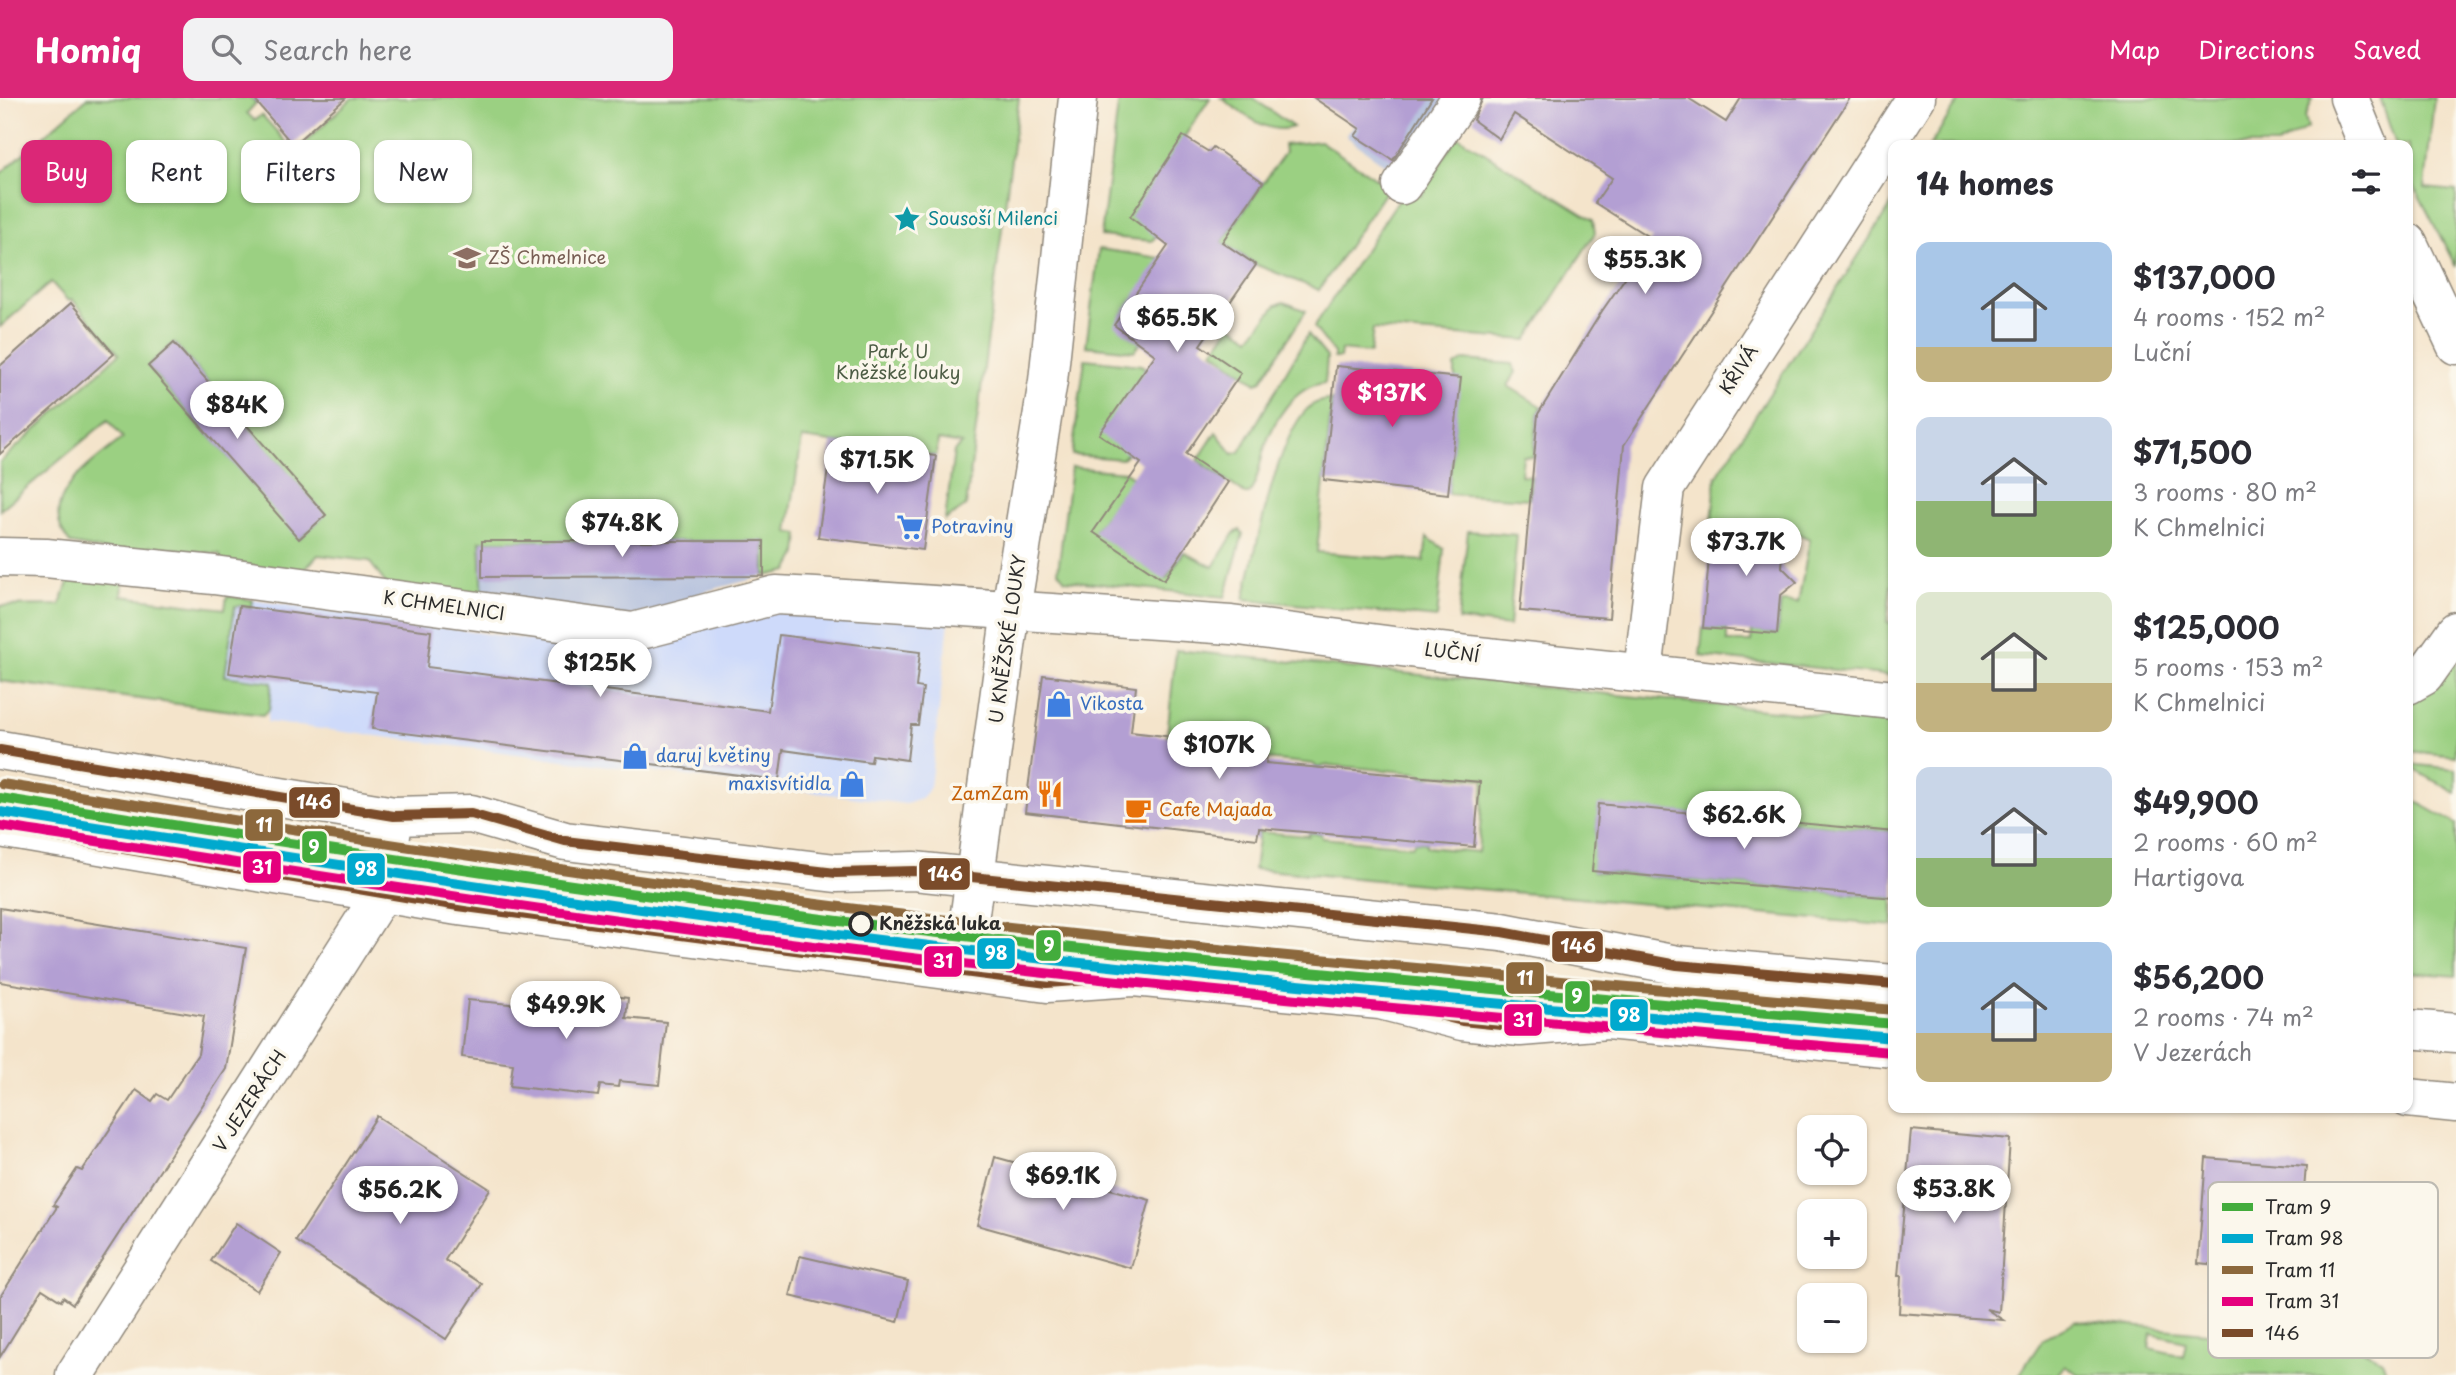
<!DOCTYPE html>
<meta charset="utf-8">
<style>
:root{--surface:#fff;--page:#f2f2f3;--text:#2b2b33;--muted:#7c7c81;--accent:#db2777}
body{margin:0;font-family:"Playpen Sans",sans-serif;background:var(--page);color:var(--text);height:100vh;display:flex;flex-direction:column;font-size:26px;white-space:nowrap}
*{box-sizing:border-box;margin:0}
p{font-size:23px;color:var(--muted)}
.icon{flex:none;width:38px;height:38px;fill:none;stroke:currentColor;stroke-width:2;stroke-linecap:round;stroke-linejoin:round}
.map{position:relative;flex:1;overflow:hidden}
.details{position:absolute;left:1888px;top:42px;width:525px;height:973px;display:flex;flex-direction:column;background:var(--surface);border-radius:14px;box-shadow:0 2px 5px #0004}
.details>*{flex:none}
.guide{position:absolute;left:21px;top:42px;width:665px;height:63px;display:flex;gap:14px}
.buttons{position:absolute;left:1797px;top:1017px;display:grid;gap:14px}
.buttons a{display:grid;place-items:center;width:70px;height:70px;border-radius:14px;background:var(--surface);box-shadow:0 2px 5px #0004;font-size:35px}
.price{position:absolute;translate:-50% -60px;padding:0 16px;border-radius:24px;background:#fff;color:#222;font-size:23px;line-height:46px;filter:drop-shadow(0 2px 4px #0008)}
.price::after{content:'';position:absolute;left:50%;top:42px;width:21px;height:16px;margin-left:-10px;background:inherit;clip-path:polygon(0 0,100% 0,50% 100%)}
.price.active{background:var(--accent);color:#fff}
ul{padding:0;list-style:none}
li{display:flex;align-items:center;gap:21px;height:175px;padding:0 28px}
li span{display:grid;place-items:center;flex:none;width:196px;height:140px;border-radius:14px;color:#555}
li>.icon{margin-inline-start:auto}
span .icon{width:84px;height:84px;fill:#fffc;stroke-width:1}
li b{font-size:30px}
h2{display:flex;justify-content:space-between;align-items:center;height:84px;padding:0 28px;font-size:30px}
.pill{padding:0 24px;border-radius:14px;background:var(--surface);box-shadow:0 2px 5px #0004;font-size:24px;line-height:63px}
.pill.active{background:var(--accent);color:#fff}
header{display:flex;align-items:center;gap:42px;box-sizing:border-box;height:98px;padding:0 35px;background:var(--accent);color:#fff}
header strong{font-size:33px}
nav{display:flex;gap:38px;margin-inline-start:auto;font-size:24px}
.search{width:490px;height:63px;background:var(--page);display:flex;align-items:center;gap:18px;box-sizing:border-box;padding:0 24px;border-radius:14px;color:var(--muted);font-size:26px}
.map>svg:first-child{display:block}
</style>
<header>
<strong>Homiq</strong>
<div class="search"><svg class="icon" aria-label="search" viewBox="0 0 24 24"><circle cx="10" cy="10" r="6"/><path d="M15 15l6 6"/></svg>Search here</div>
<nav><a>Map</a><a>Directions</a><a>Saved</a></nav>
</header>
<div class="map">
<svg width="2456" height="1277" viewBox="0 0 2456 1277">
<rect width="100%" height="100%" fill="#fbf7ec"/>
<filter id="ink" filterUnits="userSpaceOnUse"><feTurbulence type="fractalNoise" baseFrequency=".0143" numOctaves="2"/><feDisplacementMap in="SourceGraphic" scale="14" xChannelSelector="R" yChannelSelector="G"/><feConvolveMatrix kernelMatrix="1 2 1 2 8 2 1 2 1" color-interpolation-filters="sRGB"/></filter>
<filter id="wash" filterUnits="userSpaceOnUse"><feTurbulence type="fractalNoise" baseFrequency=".00686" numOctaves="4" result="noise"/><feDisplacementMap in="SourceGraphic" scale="28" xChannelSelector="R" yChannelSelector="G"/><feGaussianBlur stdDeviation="1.57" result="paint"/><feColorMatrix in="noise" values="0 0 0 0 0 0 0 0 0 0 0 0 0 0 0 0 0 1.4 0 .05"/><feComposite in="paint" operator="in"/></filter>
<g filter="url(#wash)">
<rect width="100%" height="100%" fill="#f4e4cb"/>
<path fill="#cedafa" d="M253,502l368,53 143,-46 185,15 -19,165 -9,12 -15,5 -639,-82 5,-40 -47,-6 10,-71z"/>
<g fill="#b9c4de">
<path d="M1374,0h72l-49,76 -51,-38z"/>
<path d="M480,437l286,6 -1,35 -55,14 -48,19 -37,8 -142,-17z"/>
</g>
<g fill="#9bd082" stroke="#637e56" stroke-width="2" fill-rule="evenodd">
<path d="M87,0h164l5,5 -9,10 7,7 8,-5 33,37 57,-54h667l-53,408 -21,14 9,-69 8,-7 -24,-4 -2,16 -134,-18 -14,94 11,2 -2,20 -9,17 -23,5v-35h-285l3,59 -94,-12 -20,-27 -51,-6 -19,21 -80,-9 1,-13 -70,-8 -2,12 -77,-14c-39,-44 21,-81 52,-106l-15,-18 -108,90v-48l119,-108 -47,-55 -4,2 -17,-19 -51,45v-153zM174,245l151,172 -25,23 -152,-172z"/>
<path d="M1119,0h91l-78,118 25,19 -5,6 -51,-5z"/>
<path d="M1221,0h32l40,29c-26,9 -51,-15 -72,-29z"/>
<path d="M1961,0h352l-8,19 3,10 -31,18h-347z"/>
<path d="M2380,0h54l-9,90 31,3v76l-48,-93v-29h-12z"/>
<path d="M1457,38l136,84 2,13 -68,107 -154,-11 -3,24 -29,-3 -1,8h-6v-5l-20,-26 93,-140 14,9z"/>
<path d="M1320,43l63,42 4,6 -68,101 -62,-25 -35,-23 63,-90 -1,-7z"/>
<path d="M1893,104l1,383h-3l-4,37 6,1v53l-193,-20 3,-28 24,1v13h24l1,-11 25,3 4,-32 17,1 12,-64 -25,-11 -73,-5 4,-46z"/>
<path d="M1099,151l62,9 -20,85 -7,8 -48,-5z"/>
<path d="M1284,204l22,9 -45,70 -5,2 -43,-32 18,-26 19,13 26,-33z"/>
<path d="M1308,236l19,23 -2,26c-31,3 -51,37 -60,64 -6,16 -6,33 -16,47h-4l-47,-34 18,-28 17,22 7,-2z"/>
<path d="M1085,261l56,6 5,4 -18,83 -6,7 -50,-4z"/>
<path d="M1464,262l48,4 4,8 -8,14 34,21 -4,7 -5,43 -10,-1 -2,19 10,1 -2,23 -81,-5 7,-72v-56z"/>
<path d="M1332,302l-15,152 107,9 3,-24 17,12 -7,69 -193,-19c11,-43 33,-170 68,-194 6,-4 13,-5 20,-5z"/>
<path d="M1071,369l54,5 8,5 -38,53 71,49 18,-27 29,15 21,-34 6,-3 3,4 -18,63 -160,-17 -7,-9z"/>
<path d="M1468,433l49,4 -8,91 -51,-6z"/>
<path d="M70,479l53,6 -1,13 103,13 2,-13 26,4 -1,7 -17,-1 -10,70 47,6 -3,28 -6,5 -263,-34v-75l60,-1z"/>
<path d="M1176,552l717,73v109l-294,-27 -6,66 300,27v28l-639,-57 5,-37 50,4v-3l12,1 1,4 91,8 1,-4 12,1v4l52,5 6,-73 -51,-4 -7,2 -8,-4 -91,-8 -9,3 -5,-4 -47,-5 3,-28 -56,-7 -3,18 -43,-6z"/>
<path d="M2456,564v94l-48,-5v-48z"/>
<path d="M2408,666l48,5v24l-48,-27z"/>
<path d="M2408,699l48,27v152l-48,-4z"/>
<path d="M2075,1223l283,26 24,13 5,15h-308l-14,-10 -8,10h-38l24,-36zM2151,1236l35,8 -3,14 -34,-8z"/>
</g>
<g id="blocks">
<g fill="#b39fd3">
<path d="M253,0h93l-53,47z"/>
<path d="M1314,0h118l-39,62 -38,-24 5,-7z"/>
<path d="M1483,0h205l38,24 15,-24h109l-226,347 -15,173 -89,-7 18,-197 64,-103 50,-72 -57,-36 17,-25 -98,-64 -15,25 -26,-19z"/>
<path d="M1183,38l26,16 4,-5 50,35 -41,60 34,23 -56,80 41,28 -55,81 42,28 -64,98 -71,-48 48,-69 -42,-29 56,-79 -41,-30 54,-79 -38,-29z"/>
<path d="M71,205l43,51 -114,100v-88z"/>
<path d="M174,245l152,172 -27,24 -151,-173z"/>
<path d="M1336,268l125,12 -13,116 -124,-14z"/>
<path d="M832,344l104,14 -13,94 -105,-13z"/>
<path d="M1712,425l73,5 -3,39 15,15 -17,14 -3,38 -74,-6z"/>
<path d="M482,443h282v35l-282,1z"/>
<path d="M239,508l192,25 -4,36 341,44 11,-76 141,17 -4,35 7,1 -5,37h-7l-4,35 -35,-5 -1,7 -88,-12 -4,30 -407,-51 5,-37 -148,-19z"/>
<path d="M1043,577l93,12 -5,45 137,16 -2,15 214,19 -6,65 -215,-19 -2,11 -232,-27z"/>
<path d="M1598,706l296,28v66l-302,-27z"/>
<path d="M0,810l246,40 -20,121 -153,235 -10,-7 -2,4 -19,-12 -42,68v-60l57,-90 -4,-2 24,-36 5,2 54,-81 16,11 5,-7 10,6 31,-46 6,-38 -204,-34z"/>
<path d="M523,888l105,12 -2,20 40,4 -7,63 -40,-4 -1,6 -18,-2 -2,11 -88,-10 3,-22 -51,-7 6,-57 52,5z"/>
<path d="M377,1018l113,73 -45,71 37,24 -36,55 -150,-98z"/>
<path d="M1911,1032l99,9 -11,173 -13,-3 17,11 -104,-7 2,-37h-3z"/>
<path d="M995,1059l155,43 -19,68 -154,-43z"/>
<path d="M2206,1060l100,8 -9,106 -99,-9z"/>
<path d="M236,1125l45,30 -24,38 -46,-30z"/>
<path d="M800,1158l108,25 -10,41 -108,-26z"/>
</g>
</g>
</g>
<g filter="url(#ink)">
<use href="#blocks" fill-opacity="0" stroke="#90887b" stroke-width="2"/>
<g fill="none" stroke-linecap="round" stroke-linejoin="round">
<defs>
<g id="street">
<path d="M2349,0l19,47"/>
<path d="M1402,87l59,-87"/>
<path d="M2408,145l48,102"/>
<path d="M0,459l46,1 168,17 419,57 143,-37 40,2 415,28 209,27 454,48"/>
<path d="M1643,574l22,-184 251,-390"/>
<path d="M2408,587l16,-9 32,-45"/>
<path d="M962,874l49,-362 37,-229 30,-283"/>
<path d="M75,1277l307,-482 12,-77"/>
</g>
<g id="secondary">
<path d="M0,652l394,66 77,-2 94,27 271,32 78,-2 588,61 175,33 217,19"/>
<path d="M0,730l458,78 589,77 86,-6 247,23 82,21 58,6 87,-7 287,28"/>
<path d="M2408,931l48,4"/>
<path d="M2408,1000l48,5"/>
</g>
</defs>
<use href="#street" stroke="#90887b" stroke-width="41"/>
<use href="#secondary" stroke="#90887b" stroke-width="41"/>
<use href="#street" stroke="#fff" stroke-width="38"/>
<use href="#secondary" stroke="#fff" stroke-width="38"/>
<defs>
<g id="bus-1">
<path d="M0,652l394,66 77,-2 94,27 271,32 78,-2 588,61 175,33 217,19"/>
<path d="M0,730l458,78 589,77 86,-6 247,23 82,21 58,6 87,-7 287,28"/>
</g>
</defs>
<use href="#bus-1" stroke="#fbf7ec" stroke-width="16"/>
<use href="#bus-1" stroke="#7a4b2a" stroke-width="10"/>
<defs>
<path id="tram-1" d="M0,700c287,45 575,90 863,126 343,42 687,70 1031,100"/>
<path id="tram-2" d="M0,714c287,45 574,91 863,126 342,42 686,70 1030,100"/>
<path id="tram-3" d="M2,686c287,45 574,90 862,126 342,42 686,70 1030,100"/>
<path id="tram-4" d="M0,728c287,45 574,91 862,126 342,42 686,70 1030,100"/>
</defs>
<use href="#tram-1" stroke="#fbf7ec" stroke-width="16"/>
<use href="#tram-2" stroke="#fbf7ec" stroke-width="16"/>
<use href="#tram-3" stroke="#fbf7ec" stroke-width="16"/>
<use href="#tram-4" stroke="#fbf7ec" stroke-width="16"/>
<use href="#tram-1" stroke="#43ac3c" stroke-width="10"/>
<use href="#tram-2" stroke="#00a9ce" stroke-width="10"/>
<use href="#tram-3" stroke="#8c683c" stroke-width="10"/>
<use href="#tram-4" stroke="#e5007d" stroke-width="10"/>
</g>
</g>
<defs>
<symbol id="sight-bare" viewBox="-9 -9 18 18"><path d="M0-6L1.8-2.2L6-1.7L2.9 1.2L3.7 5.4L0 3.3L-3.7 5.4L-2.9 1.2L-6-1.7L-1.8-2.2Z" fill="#0f9aa8" stroke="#fbf7ec" stroke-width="2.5" paint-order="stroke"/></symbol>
<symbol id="school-bare" viewBox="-9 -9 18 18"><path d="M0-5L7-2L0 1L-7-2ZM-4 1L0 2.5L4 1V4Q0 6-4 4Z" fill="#8d6e63" stroke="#fbf7ec" stroke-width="2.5" paint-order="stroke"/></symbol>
<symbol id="supermarket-bare" viewBox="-9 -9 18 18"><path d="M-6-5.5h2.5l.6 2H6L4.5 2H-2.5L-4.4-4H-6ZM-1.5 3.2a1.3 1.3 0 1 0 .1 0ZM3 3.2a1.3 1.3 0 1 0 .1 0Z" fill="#3f7fe0" stroke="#fbf7ec" stroke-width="2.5" paint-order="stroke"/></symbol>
<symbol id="shop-bare" viewBox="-9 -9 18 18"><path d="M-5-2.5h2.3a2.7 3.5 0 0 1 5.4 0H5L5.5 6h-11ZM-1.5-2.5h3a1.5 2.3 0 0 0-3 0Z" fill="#3f7fe0" stroke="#fbf7ec" stroke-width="2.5" paint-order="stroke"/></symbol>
<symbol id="restaurant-bare" viewBox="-9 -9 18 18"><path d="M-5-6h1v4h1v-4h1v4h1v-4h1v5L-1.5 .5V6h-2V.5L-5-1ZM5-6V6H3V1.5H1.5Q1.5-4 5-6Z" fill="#e8710a" stroke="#fbf7ec" stroke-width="2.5" paint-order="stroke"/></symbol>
<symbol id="cafe-bare" viewBox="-9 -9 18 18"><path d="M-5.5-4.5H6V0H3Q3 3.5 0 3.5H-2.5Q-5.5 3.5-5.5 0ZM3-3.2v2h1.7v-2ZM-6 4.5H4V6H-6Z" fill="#e8710a" stroke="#fbf7ec" stroke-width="2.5" paint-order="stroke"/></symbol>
</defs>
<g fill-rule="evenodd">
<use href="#sight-bare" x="888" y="102" width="38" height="38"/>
<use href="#school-bare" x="448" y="141" width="38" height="38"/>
<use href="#supermarket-bare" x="891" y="410" width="38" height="38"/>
<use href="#shop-bare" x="1040" y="587" width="38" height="38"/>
<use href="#shop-bare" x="616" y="639" width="38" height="38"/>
<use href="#shop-bare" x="833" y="667" width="38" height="38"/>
<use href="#restaurant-bare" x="1031" y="677" width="38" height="38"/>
<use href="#cafe-bare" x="1119" y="693" width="38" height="38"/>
</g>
<circle fill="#fbf7ec" stroke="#2b2b2b" stroke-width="3.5" cx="861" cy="826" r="11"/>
<g text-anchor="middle" stroke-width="7" stroke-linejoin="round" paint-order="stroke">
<g font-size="18" fill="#0d838f" stroke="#fbf7ec" text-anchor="start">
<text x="928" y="127">Sousoší Milenci</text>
</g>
<g font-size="18" fill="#785e54" stroke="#fbf7ec" text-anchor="start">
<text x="488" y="166">ZŠ Chmelnice</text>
</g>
<g font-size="18" fill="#4d5d45" stroke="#fbf7ec">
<text x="898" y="260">Park U<tspan x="898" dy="21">Kněžské louky</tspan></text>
</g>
<g font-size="18" fill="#2b2b2b" stroke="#fbf7ec">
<text transform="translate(1739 272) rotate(-57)" y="6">KŘIVÁ</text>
<text transform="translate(444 508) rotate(8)" y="6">K CHMELNICI</text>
<text transform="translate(1008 541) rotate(-82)" y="6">U KNĚŽSKÉ LOUKY</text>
<text transform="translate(1452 555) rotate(7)" y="6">LUČNÍ</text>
<text transform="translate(250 1003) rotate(-57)" y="6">V JEZERÁCH</text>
</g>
<g font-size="18" fill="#366cbe" stroke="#fbf7ec" text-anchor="start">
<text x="931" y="435">Potraviny</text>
<text x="1080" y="612">Vikosta</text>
<text x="656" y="664">daruj květiny</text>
<text x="831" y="692" text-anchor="end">maxisvítidla</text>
</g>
<g font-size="18" fill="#c56008" stroke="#fbf7ec" text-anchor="end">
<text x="1029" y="702">ZamZam</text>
<text x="1159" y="718" text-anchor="start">Cafe Majada</text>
</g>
<g font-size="18" font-weight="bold" fill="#2b2b2b" stroke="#fbf7ec" text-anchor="start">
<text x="879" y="832">Kněžská luka</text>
</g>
</g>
<rect x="2208" y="1084" width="230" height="176" rx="10" fill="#fbf7ec" stroke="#bdbab2" stroke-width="2"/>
<rect x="2222" y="1105" width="31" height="8" fill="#43ac3c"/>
<rect x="2222" y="1136" width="31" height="9" fill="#00a9ce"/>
<rect x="2222" y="1168" width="31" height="8" fill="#8c683c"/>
<rect x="2222" y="1199" width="31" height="9" fill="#e5007d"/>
<rect x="2222" y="1231" width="31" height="8" fill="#7a4b2a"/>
<g font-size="19" fill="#2b2b2b">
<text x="2265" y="1116">Tram 9</text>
<text x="2265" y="1147">Tram 98</text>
<text x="2265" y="1179">Tram 11</text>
<text x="2265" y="1210">Tram 31</text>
<text x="2265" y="1242">146</text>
</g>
<g stroke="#fbf7ec" stroke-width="2.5">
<rect x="288" y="688" width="53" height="33" rx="7" fill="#7a4b2a"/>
<rect x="244" y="710" width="40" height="34" rx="7" fill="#8c683c"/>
<rect x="301" y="732" width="27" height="34" rx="7" fill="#43ac3c"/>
<rect x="242" y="752" width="40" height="34" rx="7" fill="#e5007d"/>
<rect x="346" y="754" width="40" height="34" rx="7" fill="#00a9ce"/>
<rect x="918" y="759" width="53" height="34" rx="7" fill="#7a4b2a"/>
<rect x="1035" y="831" width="27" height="33" rx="7" fill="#43ac3c"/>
<rect x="1551" y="832" width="53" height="33" rx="7" fill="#7a4b2a"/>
<rect x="976" y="839" width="40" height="33" rx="7" fill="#00a9ce"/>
<rect x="923" y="847" width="40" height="33" rx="7" fill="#e5007d"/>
<rect x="1505" y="863" width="40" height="34" rx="7" fill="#8c683c"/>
<rect x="1564" y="882" width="27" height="33" rx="7" fill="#43ac3c"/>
<rect x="1609" y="900" width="40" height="34" rx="7" fill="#00a9ce"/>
<rect x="1503" y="905" width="40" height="34" rx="7" fill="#e5007d"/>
</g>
<g font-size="19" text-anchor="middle" font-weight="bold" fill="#fff">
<text x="314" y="711">146</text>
<text x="264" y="734">11</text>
<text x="314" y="756">9</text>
<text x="262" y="776">31</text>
<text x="366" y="778">98</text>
<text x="945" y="783">146</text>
<text x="1049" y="854">9</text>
<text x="1578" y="855">146</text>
<text x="996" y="862">98</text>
<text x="943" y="870">31</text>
<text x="1525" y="887">11</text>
<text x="1577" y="905">9</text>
<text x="1629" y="924">98</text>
<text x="1523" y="929">31</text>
</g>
</svg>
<div class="buttons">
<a><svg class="icon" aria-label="locate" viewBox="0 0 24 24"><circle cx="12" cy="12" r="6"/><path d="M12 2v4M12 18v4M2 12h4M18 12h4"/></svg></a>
<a>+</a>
<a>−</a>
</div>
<b class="price" style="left:1645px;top:198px">$55.3K</b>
<b class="price" style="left:1177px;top:256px">$65.5K</b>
<b class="price active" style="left:1392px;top:331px">$137K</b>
<b class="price" style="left:237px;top:343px">$84K</b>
<b class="price" style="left:877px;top:398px">$71.5K</b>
<b class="price" style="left:622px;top:461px">$74.8K</b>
<b class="price" style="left:1746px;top:480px">$73.7K</b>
<b class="price" style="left:600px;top:601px">$125K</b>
<b class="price" style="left:1219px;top:683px">$107K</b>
<b class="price" style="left:1744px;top:753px">$62.6K</b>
<b class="price" style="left:566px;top:943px">$49.9K</b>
<b class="price" style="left:1063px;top:1114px">$69.1K</b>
<b class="price" style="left:1954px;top:1127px">$53.8K</b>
<b class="price" style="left:400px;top:1128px">$56.2K</b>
<div class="guide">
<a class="pill active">Buy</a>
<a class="pill">Rent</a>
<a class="pill">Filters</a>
<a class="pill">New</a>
</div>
<section class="details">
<h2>14 homes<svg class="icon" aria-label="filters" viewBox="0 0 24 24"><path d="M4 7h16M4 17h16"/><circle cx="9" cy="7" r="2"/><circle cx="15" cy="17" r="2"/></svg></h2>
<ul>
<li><span style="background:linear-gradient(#a9c7e8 75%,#c2b280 0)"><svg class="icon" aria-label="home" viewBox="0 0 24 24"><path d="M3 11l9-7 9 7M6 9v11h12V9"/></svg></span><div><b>$137,000</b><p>4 rooms · 152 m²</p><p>Luční</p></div></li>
<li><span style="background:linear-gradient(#c9d6e8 60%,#8fb573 0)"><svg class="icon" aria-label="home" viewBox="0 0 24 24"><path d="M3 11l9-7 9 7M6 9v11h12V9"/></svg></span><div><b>$71,500</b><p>3 rooms · 80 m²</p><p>K Chmelnici</p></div></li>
<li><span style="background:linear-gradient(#dfe7d0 65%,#c2b280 0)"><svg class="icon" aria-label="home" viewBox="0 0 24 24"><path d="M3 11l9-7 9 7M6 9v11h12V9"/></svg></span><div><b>$125,000</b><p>5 rooms · 153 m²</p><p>K Chmelnici</p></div></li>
<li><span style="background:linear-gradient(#c9d6e8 65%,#8fb573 0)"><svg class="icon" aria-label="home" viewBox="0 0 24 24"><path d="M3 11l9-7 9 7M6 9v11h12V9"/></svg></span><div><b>$49,900</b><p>2 rooms · 60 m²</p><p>Hartigova</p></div></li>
<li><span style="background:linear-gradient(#a9c7e8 65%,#c2b280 0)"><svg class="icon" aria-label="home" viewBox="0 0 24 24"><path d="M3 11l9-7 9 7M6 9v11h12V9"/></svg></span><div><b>$56,200</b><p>2 rooms · 74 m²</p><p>V Jezerách</p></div></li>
</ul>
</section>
</div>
